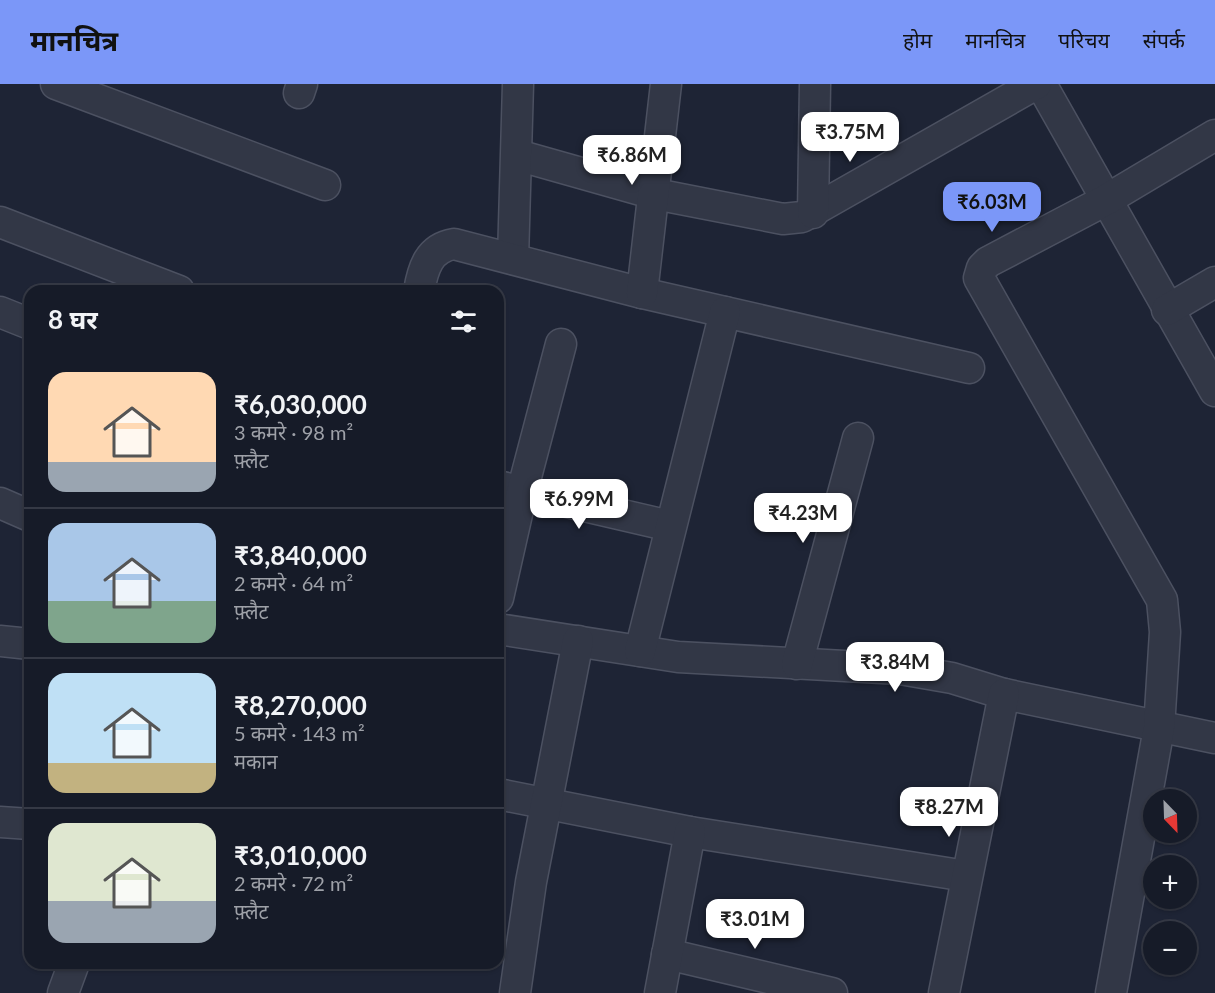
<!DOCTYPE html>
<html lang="hi">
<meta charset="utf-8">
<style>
:root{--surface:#161b28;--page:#1f2430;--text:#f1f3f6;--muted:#9ea1a8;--line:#353945;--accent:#7b97f8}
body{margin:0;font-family:Lato,"Noto Sans Devanagari",sans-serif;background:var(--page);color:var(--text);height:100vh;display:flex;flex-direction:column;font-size:22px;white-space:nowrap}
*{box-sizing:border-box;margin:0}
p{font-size:20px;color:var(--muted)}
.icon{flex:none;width:33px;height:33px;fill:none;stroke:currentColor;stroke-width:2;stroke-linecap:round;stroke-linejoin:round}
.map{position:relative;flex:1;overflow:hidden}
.side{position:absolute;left:24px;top:201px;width:480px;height:684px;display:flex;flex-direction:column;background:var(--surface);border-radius:18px;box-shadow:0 2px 4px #0004,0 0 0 2px var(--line)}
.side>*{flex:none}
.needle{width:39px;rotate:157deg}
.tools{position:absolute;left:1143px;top:705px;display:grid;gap:12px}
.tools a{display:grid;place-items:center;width:54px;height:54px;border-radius:50%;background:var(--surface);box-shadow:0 2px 4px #0004,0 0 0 2px var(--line);font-size:30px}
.price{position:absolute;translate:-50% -51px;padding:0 14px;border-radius:12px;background:#fff;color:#222;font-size:20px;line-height:39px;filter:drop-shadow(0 2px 3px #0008)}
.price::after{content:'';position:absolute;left:50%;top:36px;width:18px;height:14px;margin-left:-9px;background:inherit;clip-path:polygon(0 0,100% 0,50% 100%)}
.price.active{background:var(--accent);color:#111}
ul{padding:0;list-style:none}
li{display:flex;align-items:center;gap:18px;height:150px;padding:0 24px}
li+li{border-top:2px solid var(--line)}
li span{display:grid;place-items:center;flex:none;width:168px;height:120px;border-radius:18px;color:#555}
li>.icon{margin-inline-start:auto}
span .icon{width:72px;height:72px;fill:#fffc;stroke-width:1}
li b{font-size:26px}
h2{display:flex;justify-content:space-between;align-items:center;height:72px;padding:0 24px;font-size:26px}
header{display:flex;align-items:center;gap:36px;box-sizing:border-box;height:84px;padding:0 30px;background:var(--accent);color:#111}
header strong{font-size:28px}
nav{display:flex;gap:33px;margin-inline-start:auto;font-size:21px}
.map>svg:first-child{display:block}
</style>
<header>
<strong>मानचित्र</strong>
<nav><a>होम</a><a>मानचित्र</a><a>परिचय</a><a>संपर्क</a></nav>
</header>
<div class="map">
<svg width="1215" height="909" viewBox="0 0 1215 909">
<rect width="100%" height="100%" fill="#1e2435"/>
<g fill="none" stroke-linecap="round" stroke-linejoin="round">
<defs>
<g id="minor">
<path d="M56,0l269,101"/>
<path d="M1041,0l174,307"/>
<path d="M299,9l3,-9"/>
<path d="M517,71l138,39 128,25 19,-2 234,-133"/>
<path d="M813,129l2,-129"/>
<path d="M0,138l179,69"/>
<path d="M513,175l5,-175"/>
<path d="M419,207c4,-23 10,-43 35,-47l188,49 327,75"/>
<path d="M642,209l24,-209"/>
<path d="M1167,226l48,-28"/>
<path d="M0,228l30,12"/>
<path d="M498,402l172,40"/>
<path d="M0,419l30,13"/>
<path d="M498,514l24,-106 39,-148"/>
<path d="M498,545l180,28 222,12 52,9 52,16 211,44"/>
<path d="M0,557l30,3"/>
<path d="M640,567l85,-339"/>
<path d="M797,580l61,-226"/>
<path d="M498,710l192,38 276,44"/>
<path d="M0,738l30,2"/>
<path d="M667,870l165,39"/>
<path d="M63,909l11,-30"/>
<path d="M515,909l16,-111 47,-241"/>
<path d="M660,909l30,-161"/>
<path d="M944,909l60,-299"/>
<path d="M1111,909l48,-265 6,-96 -3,-32 -183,-322 3,-10 6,-6 118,-62 109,-65"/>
</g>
</defs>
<use href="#minor" stroke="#4c5161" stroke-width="33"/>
<use href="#minor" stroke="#323746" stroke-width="30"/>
</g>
</svg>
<div class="tools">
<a><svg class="needle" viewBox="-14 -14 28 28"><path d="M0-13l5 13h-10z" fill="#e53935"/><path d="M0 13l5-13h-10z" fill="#9ea1a8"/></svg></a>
<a>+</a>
<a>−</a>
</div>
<b class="price" style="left:850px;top:79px">₹3.75M</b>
<b class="price" style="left:632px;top:102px">₹6.86M</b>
<b class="price active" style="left:992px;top:149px">₹6.03M</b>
<b class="price" style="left:579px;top:446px">₹6.99M</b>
<b class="price" style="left:803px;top:460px">₹4.23M</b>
<b class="price" style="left:895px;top:609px">₹3.84M</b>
<b class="price" style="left:949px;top:754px">₹8.27M</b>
<b class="price" style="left:755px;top:866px">₹3.01M</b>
<section class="side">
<h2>8 घर<svg class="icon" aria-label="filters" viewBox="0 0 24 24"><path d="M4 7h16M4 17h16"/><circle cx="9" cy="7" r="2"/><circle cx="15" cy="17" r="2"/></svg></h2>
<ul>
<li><span style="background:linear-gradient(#ffd9b3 75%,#9aa5b1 0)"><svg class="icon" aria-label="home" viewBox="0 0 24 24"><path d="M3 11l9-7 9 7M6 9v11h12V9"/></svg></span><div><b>₹6,030,000</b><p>3 कमरे · 98 m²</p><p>फ़्लैट</p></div></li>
<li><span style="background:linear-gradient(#a9c7e8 65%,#7fa58c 0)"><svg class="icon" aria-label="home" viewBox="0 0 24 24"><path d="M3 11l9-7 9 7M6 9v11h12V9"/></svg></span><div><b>₹3,840,000</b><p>2 कमरे · 64 m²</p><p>फ़्लैट</p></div></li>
<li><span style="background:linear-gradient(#bfe0f5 75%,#c2b280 0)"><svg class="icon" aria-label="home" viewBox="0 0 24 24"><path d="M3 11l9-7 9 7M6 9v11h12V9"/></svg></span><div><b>₹8,270,000</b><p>5 कमरे · 143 m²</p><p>मकान</p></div></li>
<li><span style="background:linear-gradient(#dfe7d0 65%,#9aa5b1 0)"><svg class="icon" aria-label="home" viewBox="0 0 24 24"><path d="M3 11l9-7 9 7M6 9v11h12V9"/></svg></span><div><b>₹3,010,000</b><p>2 कमरे · 72 m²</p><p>फ़्लैट</p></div></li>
</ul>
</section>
</div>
